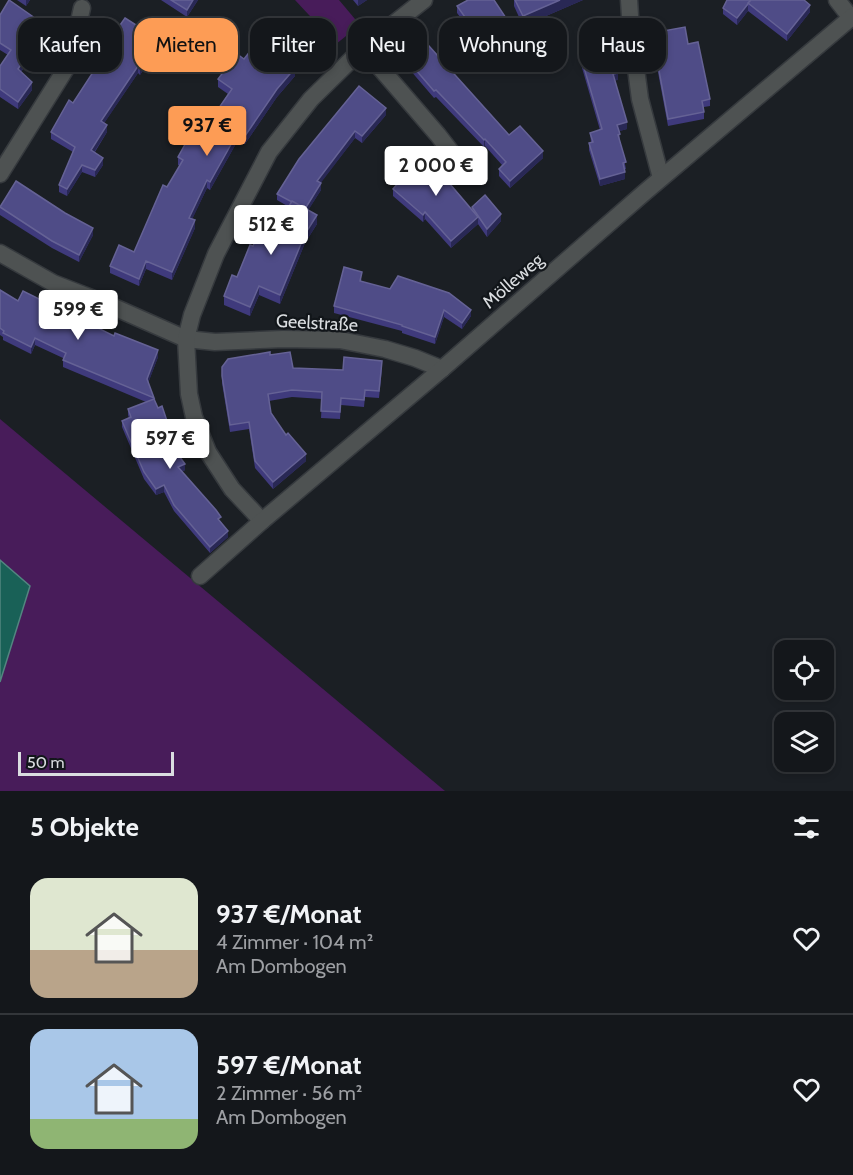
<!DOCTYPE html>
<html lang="de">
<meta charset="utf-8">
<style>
:root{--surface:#14171b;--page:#1d2024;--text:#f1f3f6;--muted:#9d9fa3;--line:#33363a;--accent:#fd9c55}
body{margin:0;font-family:Cabin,sans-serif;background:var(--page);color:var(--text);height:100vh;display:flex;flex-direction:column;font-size:22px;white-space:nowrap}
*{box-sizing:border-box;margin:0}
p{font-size:20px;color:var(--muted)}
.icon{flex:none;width:33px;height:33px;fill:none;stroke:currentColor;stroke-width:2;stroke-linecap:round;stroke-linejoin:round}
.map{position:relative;height:791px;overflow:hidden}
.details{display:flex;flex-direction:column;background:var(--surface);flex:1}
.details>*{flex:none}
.banner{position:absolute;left:18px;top:18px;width:818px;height:54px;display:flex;gap:12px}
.fabs{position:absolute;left:774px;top:640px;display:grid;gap:12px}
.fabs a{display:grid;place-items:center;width:60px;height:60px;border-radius:12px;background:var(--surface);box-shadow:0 3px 9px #0003,0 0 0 2px var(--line);font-size:30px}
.scale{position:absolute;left:18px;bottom:15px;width:156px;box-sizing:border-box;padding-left:6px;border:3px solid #dadde0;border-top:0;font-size:16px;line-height:21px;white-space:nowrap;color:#dadde0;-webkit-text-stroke:4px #12161a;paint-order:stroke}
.price{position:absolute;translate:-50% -51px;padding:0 14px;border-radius:6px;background:#fff;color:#222;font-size:20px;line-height:39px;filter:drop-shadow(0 2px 3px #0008)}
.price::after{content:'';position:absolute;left:50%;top:36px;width:18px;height:14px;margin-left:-9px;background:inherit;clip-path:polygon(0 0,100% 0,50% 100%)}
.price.current{background:var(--accent);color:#111}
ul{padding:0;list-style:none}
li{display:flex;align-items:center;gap:18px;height:150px;padding:0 30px}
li+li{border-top:2px solid var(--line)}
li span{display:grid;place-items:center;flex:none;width:168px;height:120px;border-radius:18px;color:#555}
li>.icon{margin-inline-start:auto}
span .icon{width:72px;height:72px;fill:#fffc;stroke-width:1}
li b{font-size:26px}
h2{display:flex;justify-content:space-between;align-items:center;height:72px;padding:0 30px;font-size:26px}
.chip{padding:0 21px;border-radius:18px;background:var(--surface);box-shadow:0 3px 9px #0003,0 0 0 2px var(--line);font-size:21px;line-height:54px}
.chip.current{background:var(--accent);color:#111}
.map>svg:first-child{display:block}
</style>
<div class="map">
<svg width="853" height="791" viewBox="0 0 853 791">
<rect width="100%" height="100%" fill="#1b1f24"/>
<g fill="#481c5a">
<path d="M295,0h44l21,25 -24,19z"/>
<path d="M0,419l445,372h-445z"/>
</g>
<path fill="#196157" stroke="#538680" stroke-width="1.5" d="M0,560l30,26 -30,96z"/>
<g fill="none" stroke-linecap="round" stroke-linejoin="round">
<defs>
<g id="minor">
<path d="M629,0l2,31 9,68 21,79"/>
<path d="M837,0l14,18"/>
<path d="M363,48l75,87 20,26"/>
<path d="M0,174l70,-112 12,-54"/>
<path d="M0,253l53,30 54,21 79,35 29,3 68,-3 57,1 45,9 30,9 27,11"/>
<path d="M262,521l-30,-32 -24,-37 -14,-35 -5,-23 -3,-55 6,-24 24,-61 53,-102 42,-53 52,-51 61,-48"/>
<path d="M200,576l62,-55 180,-152 203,-177 208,-176"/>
</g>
</defs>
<use href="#minor" stroke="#363a3e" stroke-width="19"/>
<use href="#minor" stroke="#4e5252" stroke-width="16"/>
</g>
<g fill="#3f3a7c">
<path d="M17,0h13l-4,6z"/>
<path d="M161,0h37l-11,17z"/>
<path d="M353,0h14l-9,6z"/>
<path d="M514,0h69l-60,26 -9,-20z"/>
<path d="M727,0l83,12 -23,29 -39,-30 -11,14 -14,-11v-6z"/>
<path d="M457,6l49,18 -20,14 4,13 -16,10 -15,-22v-7l8,-6 -10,-13z"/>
<path d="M0,15l39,13 -5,7 5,10 -18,27 11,18 -14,19 -18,-12v-31l8,-11 -8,-5z"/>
<path d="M652,33l36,11 22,55v7l-6,1v12l-36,7 -16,-86z"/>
<path d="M111,38l47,8 -18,29 -2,-2 -34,50 3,9 -12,20 8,13 -8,12 -13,-5 -15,24 -8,-4v-7l14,-33 -22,-13v-7l22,-29 38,-59z"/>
<path d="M578,47l40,33h-3l12,49 -8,2 1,10 6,28h-1v10l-25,7 -11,-36v-7l2,-1 -1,-9 10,-3 -22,-76z"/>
<path d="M270,49l21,9 -3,4 7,14 -18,21 -32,47 -7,-4 -28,50 -3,-2 -15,31 3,9 -23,52 -26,-11 -7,17 -29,-13v-7l24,-14 33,-65 13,-21 -2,-1v-8l21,-20 29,-43 -10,-7v-8l26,-20z"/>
<path d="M410,63l99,72 34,23 -33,30 -11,-12v-7l3,-4 -17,-19 -1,1 -48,-50 -2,1 -24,-28z"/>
<path d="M386,115l-24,28 -7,-5 -35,45 1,7 -13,20 9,14 -12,19 -25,61 -21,-9 -9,21 -26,-11v-9l13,-19 16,-31 21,-15 15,-24 -12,-7v-6l22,-35z"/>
<path d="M439,170l33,40v-3l29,14 -14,16 -9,-13 -27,24 -26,-29 -2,3 -30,-26v-7z"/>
<path d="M0,206l65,7 28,22 -14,27 -27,-14 -52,-33z"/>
<path d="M362,279l-1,2 110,35 -9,13 -18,-12 -9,27 -33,-11v-2l-68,-18v-7z"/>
<path d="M0,290l18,11 140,56 -10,26 10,25 12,28 -4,2 19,32 -3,2 39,50 7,15 -18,16 -36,-42 -10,-19 -8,3 -12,-16 -22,-52v-6l7,-3 -1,-3v-6l18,-7 -83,-35v-9l-28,-13 -4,9 -28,-14v-3l-3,-2z"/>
<path d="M270,355l23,13 50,2 39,-2 -3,30 -14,-1 -1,10 -23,-2 -1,14 -19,-1 1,-19 -30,-2 -23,4 2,12 15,22 20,26 -33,28 -18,-21 -6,-39 -19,3 -8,-49v-9z"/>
</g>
<g fill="#292855">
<path d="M26,0h4l-4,6z"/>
<path d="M193,0h5l-11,17v-7z"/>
<path d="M358,0h9l-9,6z"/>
<path d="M560,0h23l-60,26v-10z"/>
<path d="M748,5v6l-11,14v-7z"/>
<path d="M810,5v7l-23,29v-7z"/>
<path d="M506,18v6l-23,17v-7z"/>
<path d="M39,21v7l-8,11v-7z"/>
<path d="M39,38v7l-21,31v-7z"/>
<path d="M158,39v7l-18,29v-7z"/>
<path d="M490,44v7l-16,10v-6z"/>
<path d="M291,50v8l-7,9v-8z"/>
<path d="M138,66v7l-37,55v-7z"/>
<path d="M295,68v8l-18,21 -32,47v-8l32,-47z"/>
<path d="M618,73v7l-5,1v-7z"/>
<path d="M32,82v8l-14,19v-7z"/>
<path d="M386,108v7l-24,28v-7z"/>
<path d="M627,122v7l-10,3v-7z"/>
<path d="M107,125v7l-16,25v-7z"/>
<path d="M355,131v7l-38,50v-7z"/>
<path d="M238,132v8l-28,50v-8z"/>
<path d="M485,139v7l-1,1v-7z"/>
<path d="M543,151v7l-33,30v-7z"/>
<path d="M103,158v7l-8,12v-7z"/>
<path d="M82,165v7l-15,24v-7z"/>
<path d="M625,172v7l-25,7v-7z"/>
<path d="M207,180v8l-18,38v-8z"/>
<path d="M321,183v7l-17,27v-7z"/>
<path d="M425,212v7l-2,3v-7z"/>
<path d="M501,214v7l-14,16v-8z"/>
<path d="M317,215v9l-12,19 -25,61v-9l25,-61z"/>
<path d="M478,217v7l-27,24v-7z"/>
<path d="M195,220v8l-23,52v-8z"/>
<path d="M93,228v7l-14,27v-7z"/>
<path d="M146,261v8l-7,17v-7z"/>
<path d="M259,286v9l-9,21v-9z"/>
<path d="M444,310v7l-9,27v-7z"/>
<path d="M471,310v6l-9,13v-6z"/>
<path d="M35,338v7l-4,9v-7z"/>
<path d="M158,350v7l-11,29v-7z"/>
<path d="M170,430v6l-8,4v-7z"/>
<path d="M306,454v7l-33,28v-7z"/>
<path d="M185,464v6l-7,4v-7z"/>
<path d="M164,485v7l-8,3v-6z"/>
<path d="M228,531v6l-18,16v-6z"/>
</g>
<g fill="#4f4c87" stroke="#656295" stroke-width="1.5">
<path d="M9,0l30,21 -8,11 8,6 -21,31 14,13 -14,20 -18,-13v-23l11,-16 -11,-7v-28z"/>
<path d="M171,0h22l-6,10z"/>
<path d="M468,0h26l12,18 -23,16 7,10 -16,11 -15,-23 11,-8 -13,-18z"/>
<path d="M515,0h45l-37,16z"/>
<path d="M727,0h24l-14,18 -14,-10z"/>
<path d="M751,0h53l6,5 -23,29 -39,-31z"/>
<path d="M125,18l33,21 -18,29 -2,-2 -37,55 6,4 -16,25 12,8 -8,12 -13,-5 -15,24 -8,-4 16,-38 -24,-15 18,-32 4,3 41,-63 -3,-2z"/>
<path d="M685,27l3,17 10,-2 12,57 -8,2 2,11 -36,7 -16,-86z"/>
<path d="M277,39l14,11 -7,9 11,9 -18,21 -32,47 -7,-4 -28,50 -3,-2 -18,38 6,2 -23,52 -26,-11 -7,18 -29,-13 9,-21 15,7 29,-67 4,2 16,-27 -5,-3 10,-18 5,3 3,-6 3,1 33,-48 -14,-10 19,-25 7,5 15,-19 11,9z"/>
<path d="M607,39l11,34 -5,1 14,48 -10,3 3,9 -2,1 8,27 -3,1 2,9 -25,7 -11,-36 4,-1 -3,-9 12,-4 -24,-82z"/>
<path d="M429,46l80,89 11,-9 23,25 -33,30 -11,-12 7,-7 -21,-23 -1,1 -48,-50 -2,1 -24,-28z"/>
<path d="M359,86l27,22 -24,28 -7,-5 -38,50 4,2 -16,26 -28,-15 22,-35z"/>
<path d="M425,152l14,12 -3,4 9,8 -1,1 34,40 -27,24 -26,-29 -2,3 -30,-26z"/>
<path d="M16,181l49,32 28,15 -14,27 -27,-14 -52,-34z"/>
<path d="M485,195l16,19 -14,15 -15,-22z"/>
<path d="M292,201l25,14 -12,19 -25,61 -21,-9 -9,21 -26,-11 8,-21 5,2 13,-32 3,1 9,-20 12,5z"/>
<path d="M344,267l18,5 -2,9 30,8 8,-13 51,17 22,17 -9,13 -18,-13 -9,27 -33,-11v-1l-68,-19z"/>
<path d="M0,290l18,11 5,-10 91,45 1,-3 43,17 -11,29 7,19 -91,-38 3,-7 -31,-15 -4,9 -28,-14 1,-2 -4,-3z"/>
<path d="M270,352v3l20,-3 3,16 50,2 1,-13 38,4 -3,30 -14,-1 -1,10 -23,-2 -1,14 -19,-1 1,-19 -30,-2 -24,4 3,19 15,22 2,-2 18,21 -33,28 -18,-21 -6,-39 -19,3 -8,-49v-9l6,-8z"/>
<path d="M154,399l4,9 4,-2 8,24 -8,3 23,31 -7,3 38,43 5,7 -3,2 10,12 -18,16 -36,-42 -10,-20 -8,4 -12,-17 -22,-51 9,-4 -3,-8z"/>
</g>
<g text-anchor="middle" stroke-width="4.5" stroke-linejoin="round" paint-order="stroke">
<g font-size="18" fill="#dadde0" stroke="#12161a">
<text transform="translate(513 281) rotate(-41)" y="6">Mölleweg</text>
<text transform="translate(317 323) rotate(3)" y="6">Geelstraße</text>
</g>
</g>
</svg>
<div class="fabs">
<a><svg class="icon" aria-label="locate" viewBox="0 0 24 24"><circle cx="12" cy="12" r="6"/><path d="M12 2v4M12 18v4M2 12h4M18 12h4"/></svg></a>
<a><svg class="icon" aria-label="layers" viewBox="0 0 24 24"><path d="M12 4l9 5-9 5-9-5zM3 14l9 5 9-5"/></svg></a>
</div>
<div class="scale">50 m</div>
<b class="price current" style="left:207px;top:157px">937 €</b>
<b class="price" style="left:436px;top:197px">2 000 €</b>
<b class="price" style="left:271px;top:256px">512 €</b>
<b class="price" style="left:78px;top:341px">599 €</b>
<b class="price" style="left:170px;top:470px">597 €</b>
<div class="banner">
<a class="chip">Kaufen</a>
<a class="chip current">Mieten</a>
<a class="chip">Filter</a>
<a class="chip">Neu</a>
<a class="chip">Wohnung</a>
<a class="chip">Haus</a>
</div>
</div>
<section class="details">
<h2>5 Objekte<svg class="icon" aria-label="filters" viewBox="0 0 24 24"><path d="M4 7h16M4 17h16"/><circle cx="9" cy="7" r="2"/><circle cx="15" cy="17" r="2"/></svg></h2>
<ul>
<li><span style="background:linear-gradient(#dfe7d0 60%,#b9a48a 0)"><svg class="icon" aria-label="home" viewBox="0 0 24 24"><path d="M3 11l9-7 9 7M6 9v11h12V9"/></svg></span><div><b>937 €/Monat</b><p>4 Zimmer · 104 m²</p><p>Am Dombogen</p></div><svg class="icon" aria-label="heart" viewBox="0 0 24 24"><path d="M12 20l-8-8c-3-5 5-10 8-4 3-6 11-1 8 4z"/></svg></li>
<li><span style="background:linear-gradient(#a9c7e8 75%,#8fb573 0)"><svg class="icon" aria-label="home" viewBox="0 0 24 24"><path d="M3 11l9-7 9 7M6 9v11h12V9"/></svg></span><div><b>597 €/Monat</b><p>2 Zimmer · 56 m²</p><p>Am Dombogen</p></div><svg class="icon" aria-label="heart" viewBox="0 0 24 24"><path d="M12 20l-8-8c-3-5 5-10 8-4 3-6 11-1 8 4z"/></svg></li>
</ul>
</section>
